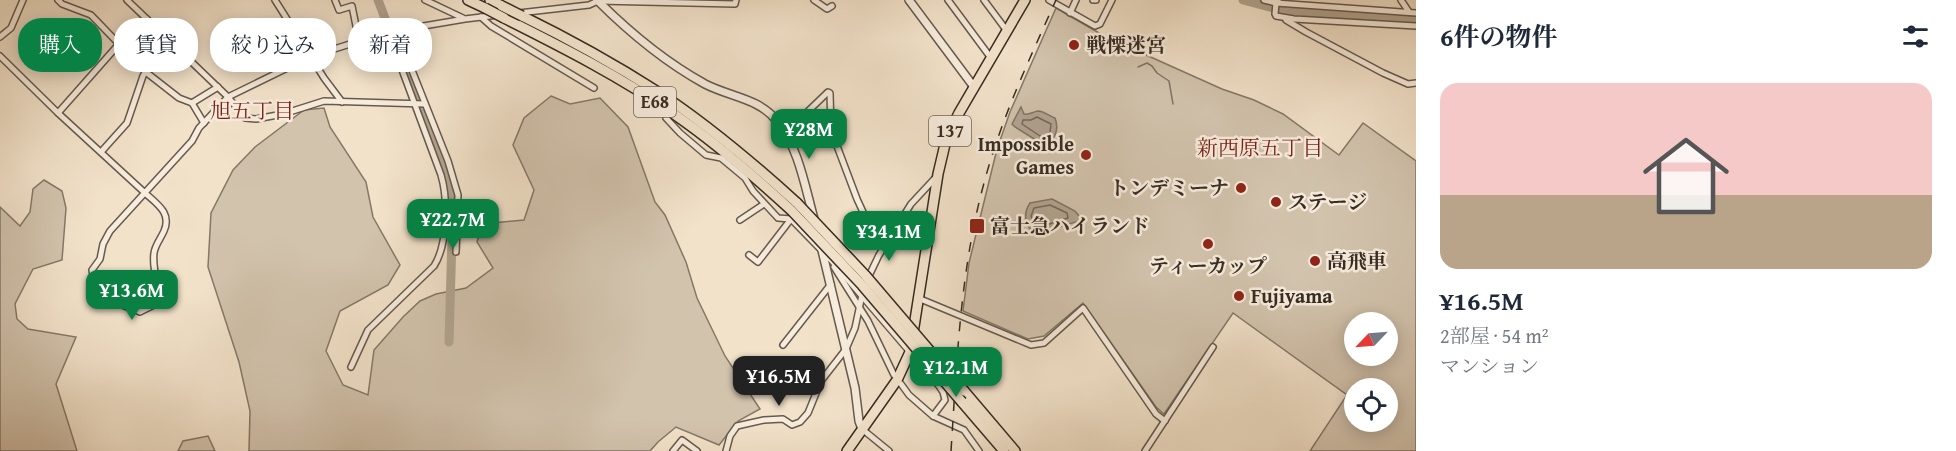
<!DOCTYPE html>
<html lang="ja">
<meta charset="utf-8">
<style>
:root{--surface:#fff;--page:#f2f2f3;--text:#1f2937;--muted:#747a83;--line:#e0e1e3;--accent:#0b8043}
body{margin:0;font-family:"Gentium Book Plus","Noto Serif JP",serif;background:var(--page);color:var(--text);height:100vh;display:flex;flex-direction:column;font-size:22px;white-space:nowrap}
*{box-sizing:border-box;margin:0}
p{font-size:20px;color:var(--muted)}
.icon{flex:none;width:33px;height:33px;fill:none;stroke:currentColor;stroke-width:2;stroke-linecap:round;stroke-linejoin:round}
.map{position:relative;flex:1;overflow:hidden}
.side{display:flex;flex-direction:column;background:var(--surface);width:540px}
.side>*{flex:none}
.hud{position:absolute;left:18px;top:18px;width:570px;height:54px;display:flex;gap:12px}
.needle{width:39px;rotate:245deg}
.buttons{position:absolute;left:1344px;top:312px;display:grid;gap:12px}
.buttons a{display:grid;place-items:center;width:54px;height:54px;border-radius:50%;background:var(--surface);box-shadow:0 3px 15px #0003;font-size:30px}
.price{position:absolute;translate:-50% -51px;padding:0 14px;border-radius:12px;background:var(--accent);color:#fff;font-size:20px;line-height:39px;filter:drop-shadow(0 2px 3px #0008)}
.price::after{content:'';position:absolute;left:50%;top:36px;width:18px;height:14px;margin-left:-9px;background:inherit;clip-path:polygon(0 0,100% 0,50% 100%)}
.price.selected{background:#222;color:#fff}
ul{padding:0;list-style:none}
li{display:grid;align-content:center;gap:12px;height:318px;padding:0 24px}
li+li{border-top:2px solid var(--line)}
li span{display:grid;place-items:center;height:186px;border-radius:18px;color:#555}
li>.icon{margin-inline-start:auto}
span .icon{width:108px;height:108px;fill:#fffc;stroke-width:1}
li b{font-size:26px}
h2{display:flex;justify-content:space-between;align-items:center;height:72px;padding:0 24px;font-size:26px}
.pill{padding:0 21px;border-radius:24px;background:var(--surface);box-shadow:0 3px 15px #0003;font-size:21px;line-height:54px}
.pill.selected{background:var(--accent);color:#fff}
main{display:flex;flex:1;min-height:0}
.map>svg:first-child{display:block}
</style>
<main>
<div class="map">
<svg width="1416" height="451" viewBox="0 0 1416 451">
<rect width="100%" height="100%" fill="#f2e2ca"/>
<filter id="stains"><feTurbulence type="fractalNoise" baseFrequency=".00333" numOctaves="4"/><feColorMatrix values="0 0 0 0 .2 0 0 0 0 .09 0 0 0 0 .02 0 0 0 .5 -.17"/></filter>
<radialGradient id="worn" r=".72"><stop offset=".6" stop-color="#630" stop-opacity="0"/><stop offset="1" stop-color="#630" stop-opacity=".3"/></radialGradient>
<g fill="#d2c3ad" stroke="#847868" stroke-width="1.5" fill-rule="evenodd">
<path d="M1056,8l50,29 116,52 32,11 29,14 56,41 24,-32 53,38v290h-106l37,-56 -114,-82 -69,101 -8,-7 -73,-104 -39,33 -16,3 -65,-28 6,-48 28,-114 13,-37zM1354,322h34v34h-34zM1354,388h34v34h-34z"/>
<path d="M551,96l19,8 30,-6 28,29 27,75 10,13 21,47 11,36 28,58 35,53 -22,12 -19,24 -43,-18 -18,15 -8,9h-401l1,-40 -11,-49 -31,-95 3,-54 22,-43 22,-23 49,-37 20,-2 6,19 36,55 7,35 27,48 -12,20 -48,26 -14,40 17,34 25,10 6,-45 29,-33 17,-16 16,-7 30,-6 27,-20 -16,-26 6,-18 41,-4 10,-30 -21,-45 11,-27z"/>
<path d="M44,180l18,11 4,17 -4,52 -29,9 -18,35 2,15 11,10 48,8 -20,47 21,67h-77v-244l20,19 10,-14 3,-23z"/>
<path d="M208,436l7,15h-37l5,-10z"/>
</g>
<g fill="#b2a491" stroke="#817465" stroke-width="1.5">
<path d="M1021,107l3,7c6,1 8,-2 14,-3 5,0 12,5 17,7 4,10 1,20 -8,26l-8,-2 -24,-15 -3,-3z"/>
<path d="M1052,199l23,12 5,6 -1,4 -39,12 -10,-4c-6,-9 -6,-17 0,-26z"/>
</g>
<g fill="none" stroke-linecap="round" stroke-linejoin="round">
<g stroke="#74685a" stroke-width="1.5">
<path d="M1037,117l14,7 -1,8 -4,5 -6,-1 -18,-12 1,-4h8z"/>
<path d="M1050,205l17,8 1,5 -28,9 -6,-3 -3,-8 3,-8z"/>
</g>
<path stroke="#817465" stroke-width="1.5" d="M1138,67l9,-4 5,3 5,7 12,8 4,23"/>
<g stroke="#b2a491" stroke-width="9">
<path d="M378,0l15,39"/>
<path d="M1243,0l38,10 135,9"/>
<path d="M401,60c18,47 46,92 52,143l-4,139"/>
</g>
<defs>
<g id="minor">
<path d="M58,0l4,4 29,11 56,58 32,25 13,5 12,20"/>
<path d="M127,0l101,97 17,21 11,1 27,-5 41,-13 101,3"/>
<path d="M275,0l49,78 18,24"/>
<path d="M335,0l4,10 13,-4 7,35"/>
<path d="M425,0l38,18"/>
<path d="M814,0l13,9 5,-3"/>
<path d="M948,0l43,58"/>
<path d="M984,0l23,31"/>
<path d="M1049,0l46,26 5,-2 12,-24"/>
<path d="M1093,0h3"/>
<path d="M1264,0l12,3 140,10"/>
<path d="M1278,0l-2,3 -1,11 1,2 18,3 122,7"/>
<path d="M1401,0l8,12"/>
<path d="M598,1l137,3 1,-4"/>
<path d="M519,13l70,-8 11,-5"/>
<path d="M1070,13l6,-13"/>
<path d="M481,17l10,9 103,62"/>
<path d="M1286,20l20,12 77,41 25,11 8,-1"/>
<path d="M396,30l52,131 10,34 -2,57"/>
<path d="M0,37l11,-9 12,-28"/>
<path d="M0,56l58,57 87,80c12,11 27,20 19,38 -3,7 -9,14 -10,22 -2,15 4,32 7,47l-7,5 -14,7 -18,-7 -29,-29 -1,-6 8,-11 3,-15 7,-13 82,-90 7,-13 29,-31 84,-41 76,-24 77,-13 33,-4"/>
<path d="M192,103l26,-16"/>
<path d="M58,113l61,-69 28,-25"/>
<path d="M666,118l14,15 26,22 15,3 24,20 8,13 25,27 13,1 41,42 107,125 4,6 2,8 -12,16 31,14 15,21"/>
<path d="M801,118l27,-26 2,1 1,37 26,69 12,26 22,11"/>
<path d="M101,152l26,-29 16,-47 23,-39"/>
<path d="M740,220l24,-16"/>
<path d="M749,255l9,7 33,-43"/>
<path d="M834,267l34,54 26,54"/>
<path d="M868,278l11,-23 32,-51 27,-29"/>
<path d="M918,298l113,47 13,-2 39,-35 73,106 9,7"/>
<path d="M783,345l48,-61"/>
<path d="M351,367l17,-37 66,-64c14,-22 14,-67 7,-91l-53,-143"/>
<path d="M901,384l8,11 24,21"/>
<path d="M862,429l27,22"/>
<path d="M673,451l9,-11 15,11"/>
<path d="M726,451l4,-15 7,-10 27,-6 19,-1 9,6 8,-3 8,-9 13,-32 25,-32 9,-21 7,-33"/>
<path d="M1145,451l68,-104"/>
</g>
<g id="tertiary">
<path d="M597,0c33,33 68,62 108,84 25,13 54,14 72,37 22,27 28,66 37,98"/>
<path d="M909,0l65,87"/>
<path d="M820,242l35,146 4,33 3,8"/>
</g>
<path id="trunk" d="M847,451l50,-71 13,-28 28,-178 8,-34 13,-27 66,-113"/>
<g id="motorway">
<path d="M468,0l17,8"/>
<path d="M490,0l12,6"/>
<path d="M522,16c47,23 92,48 136,76 50,33 95,71 139,111"/>
<path d="M504,18c58,29 117,59 170,96 42,29 80,62 117,96"/>
<path d="M964,391l51,60"/>
<path d="M962,402l42,49"/>
</g>
</defs>
<use href="#minor" stroke="#665a4c" stroke-width="8"/>
<use href="#tertiary" stroke="#665a4c" stroke-width="10"/>
<use href="#trunk" stroke="#372c22" stroke-width="12"/>
<use href="#motorway" stroke="#372c22" stroke-width="12"/>
<use href="#minor" stroke="#f7ecdd" stroke-width="5"/>
<use href="#tertiary" stroke="#f7ecdd" stroke-width="7"/>
<use href="#trunk" stroke="#f2e2ca" stroke-width="9"/>
<use href="#motorway" stroke="#f2e2ca" stroke-width="9"/>
<path stroke="#372c22" stroke-width="1.5" stroke-dasharray="10 10" stroke-linecap="butt" d="M951,451c6,-90 9,-180 33,-268 17,-64 45,-123 72,-183"/>
<defs>
<g id="motorway-bridge">
<path d="M502,6l20,10"/>
<path d="M485,8l19,10"/>
<path d="M797,203l68,72 99,116"/>
<path d="M791,210l71,75 100,117"/>
</g>
</defs>
<use href="#motorway-bridge" stroke="#372c22" stroke-width="12" stroke-linecap="butt"/>
<use href="#motorway-bridge" stroke="#f2e2ca" stroke-width="9"/>
</g>
<g fill="#8f2418" stroke="#f7ecdd" stroke-width="2">
<circle cx="1074" cy="45" r="6"/>
<circle cx="1086" cy="155" r="6"/>
<circle cx="1241" cy="188" r="6"/>
<circle cx="1276" cy="202" r="6"/>
<rect x="969" y="218" width="16" height="16" rx="3"/>
<circle cx="1208" cy="244" r="6"/>
<circle cx="1315" cy="261" r="6"/>
<circle cx="1239" cy="296" r="6"/>
</g>
<g text-anchor="middle" stroke-width="5" stroke-linejoin="round" paint-order="stroke">
<g fill="#f7ecdd" stroke="#71665a" stroke-width="1.5">
<rect x="634" y="87" width="42" height="30" rx="4.5"/>
<rect x="929" y="116" width="42" height="30" rx="4.5"/>
</g>
<g font-size="18" font-weight="bold" fill="#372c22">
<text x="655" y="108">E68</text>
<text x="950" y="137">137</text>
</g>
<g font-size="20" font-weight="bold" fill="#372c22" stroke="#f7ecdd" text-anchor="start">
<text x="1086" y="52">戦慄迷宮</text>
<text x="1074" y="151" text-anchor="end">Impossible<tspan x="1074" dy="23">Games</tspan></text>
<text x="1229" y="195" text-anchor="end">トンデミーナ</text>
<text x="1288" y="209">ステージ</text>
<text x="990" y="233">富士急ハイランド</text>
<text x="1327" y="268">高飛車</text>
<text x="1208" y="273" text-anchor="middle">ティーカップ</text>
<text x="1251" y="303">Fujiyama</text>
</g>
<g font-size="21" fill="#7a1f14" stroke="#f7ecdd">
<text x="252" y="118">旭五丁目</text>
<text x="1260" y="155">新西原五丁目</text>
</g>
</g>
<rect width="100%" height="100%" filter="url(#stains)"/>
<rect width="100%" height="100%" fill="url(#worn)"/>
</svg>
<div class="buttons">
<a><svg class="needle" viewBox="-14 -14 28 28"><path d="M0-13l5 13h-10z" fill="#e53935"/><path d="M0 13l5-13h-10z" fill="#747a83"/></svg></a>
<a><svg class="icon" aria-label="locate" viewBox="0 0 24 24"><circle cx="12" cy="12" r="6"/><path d="M12 2v4M12 18v4M2 12h4M18 12h4"/></svg></a>
</div>
<b class="price" style="left:809px;top:160px">¥28M</b>
<b class="price" style="left:453px;top:250px">¥22.7M</b>
<b class="price" style="left:889px;top:262px">¥34.1M</b>
<b class="price" style="left:132px;top:321px">¥13.6M</b>
<b class="price" style="left:956px;top:398px">¥12.1M</b>
<b class="price selected" style="left:779px;top:407px">¥16.5M</b>
<div class="hud">
<a class="pill selected">購入</a>
<a class="pill">賃貸</a>
<a class="pill">絞り込み</a>
<a class="pill">新着</a>
</div>
</div>
<section class="side">
<h2>6件の物件<svg class="icon" aria-label="filters" viewBox="0 0 24 24"><path d="M4 7h16M4 17h16"/><circle cx="9" cy="7" r="2"/><circle cx="15" cy="17" r="2"/></svg></h2>
<ul>
<li><span style="background:linear-gradient(#f6c9c9 60%,#b9a48a 0)"><svg class="icon" aria-label="home" viewBox="0 0 24 24"><path d="M3 11l9-7 9 7M6 9v11h12V9"/></svg></span><div><b>¥16.5M</b><p>2部屋 · 54 m²</p><p>マンション</p></div></li>
</ul>
</section>
</main>
